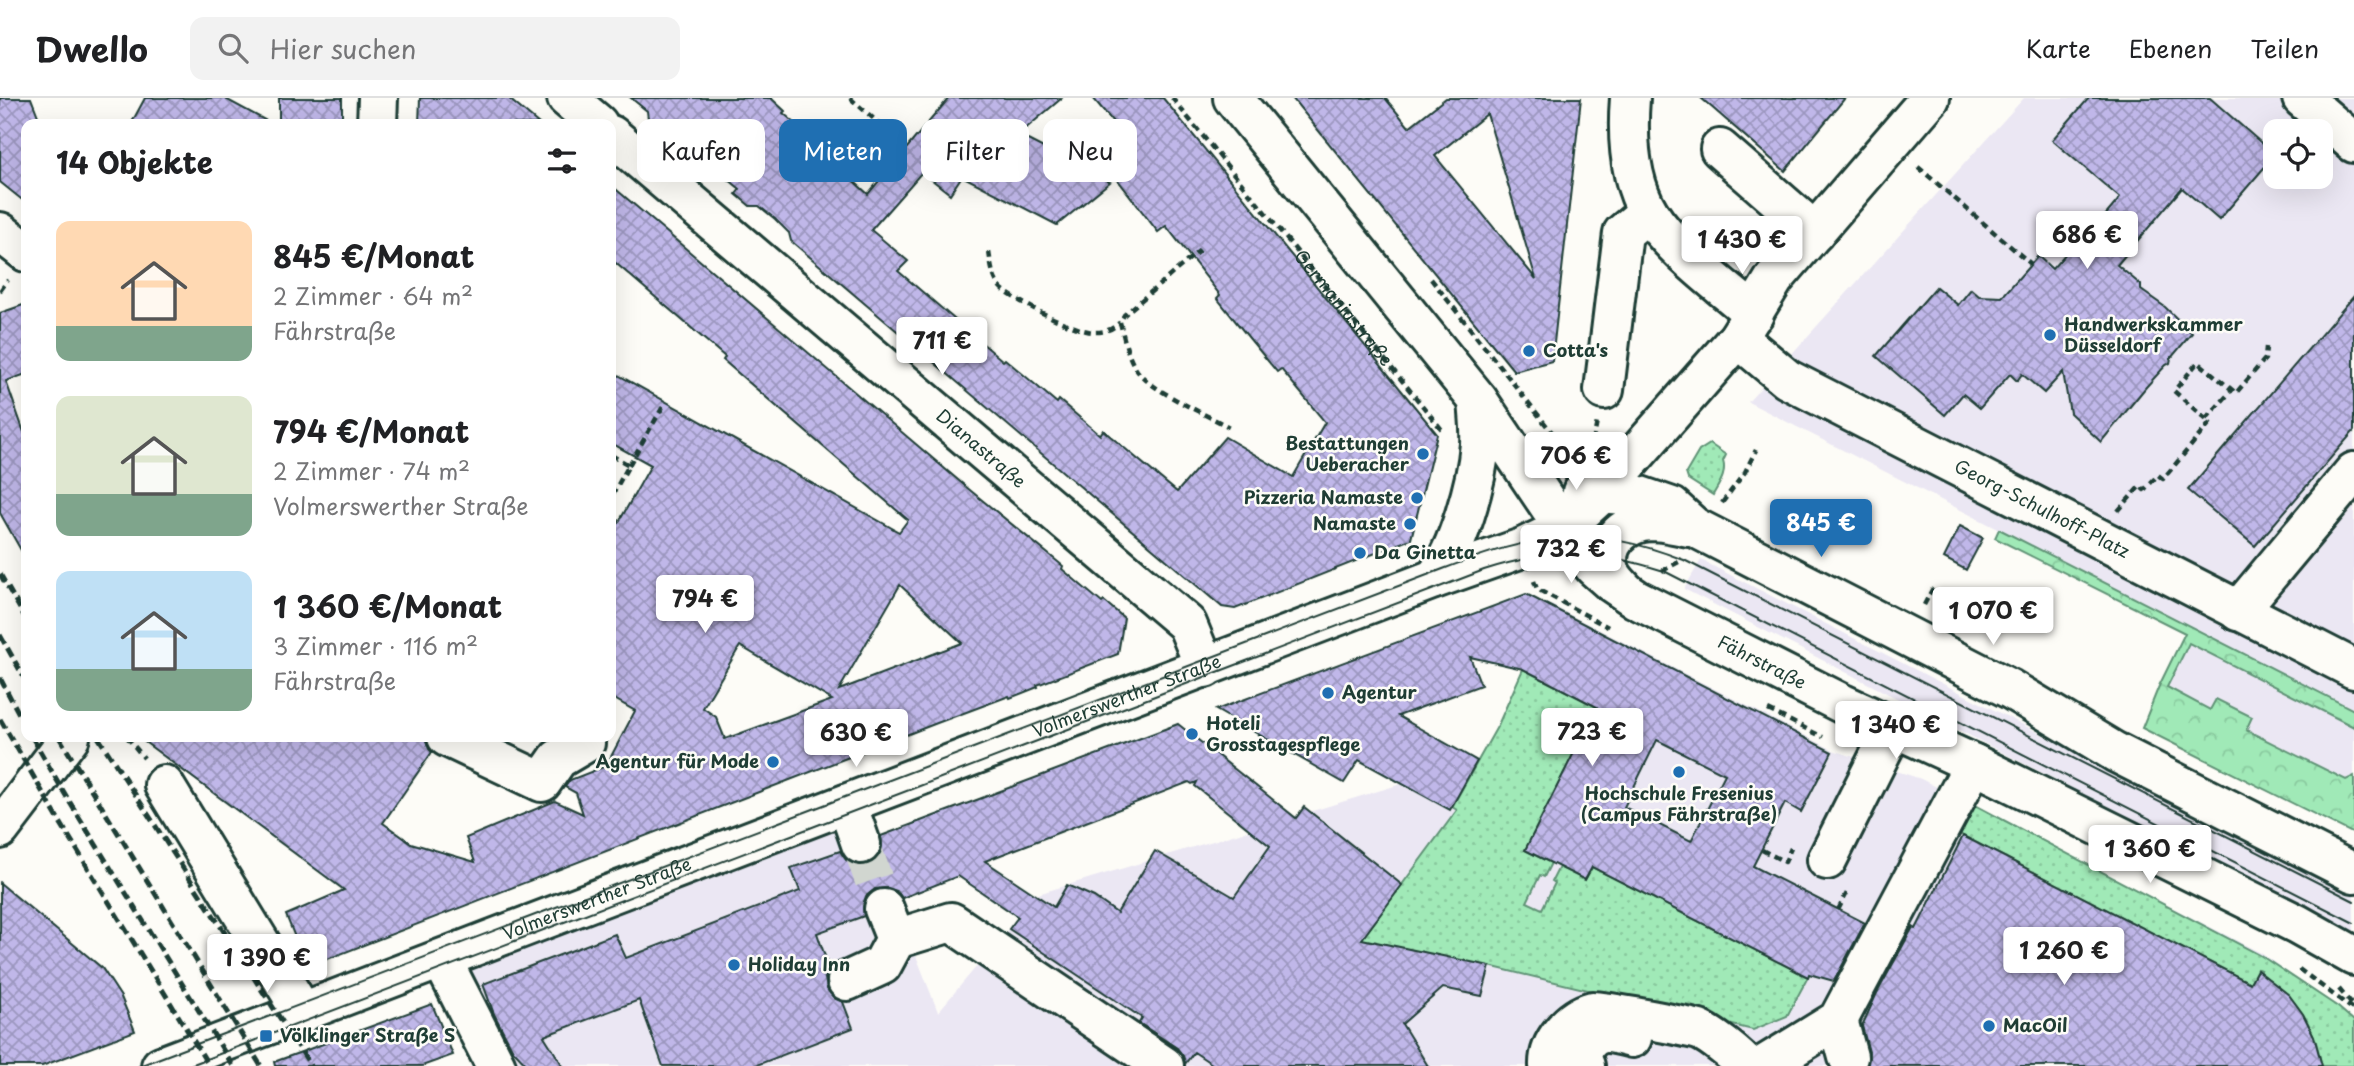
<!DOCTYPE html>
<html lang="de">
<meta charset="utf-8">
<style>
:root{--surface:#fff;--page:#f2f2f2;--text:#202124;--muted:#757577;--line:#e0e0e0;--accent:#1f6fb2}
body{margin:0;font-family:"Playpen Sans",sans-serif;background:var(--page);color:var(--text);height:100vh;display:flex;flex-direction:column;font-size:26px;white-space:nowrap}
*{box-sizing:border-box;margin:0}
p{font-size:23px;color:var(--muted)}
.icon{flex:none;width:38px;height:38px;fill:none;stroke:currentColor;stroke-width:2;stroke-linecap:round;stroke-linejoin:round}
.map{position:relative;flex:1;overflow:hidden}
.side{position:absolute;left:21px;top:21px;width:595px;height:623px;display:flex;flex-direction:column;background:var(--surface);border-radius:14px;box-shadow:0 7px 28px #0002}
.side>*{flex:none}
.top-card{position:absolute;left:637px;top:21px;width:665px;height:63px;display:flex;gap:14px}
.fabs{position:absolute;left:2263px;top:21px;display:grid;gap:14px}
.fabs a{display:grid;place-items:center;width:70px;height:70px;border-radius:14px;background:var(--surface);box-shadow:0 7px 28px #0002;font-size:35px}
.price{position:absolute;translate:-50% -60px;padding:0 16px;border-radius:7px;background:#fff;color:#222;font-size:23px;line-height:46px;filter:drop-shadow(0 2px 4px #0008)}
.price::after{content:'';position:absolute;left:50%;top:42px;width:21px;height:16px;margin-left:-10px;background:inherit;clip-path:polygon(0 0,100% 0,50% 100%)}
.price.on{background:var(--accent);color:#fff}
ul{padding:0;list-style:none}
li{display:flex;align-items:center;gap:21px;height:175px;padding:0 35px}
li span{display:grid;place-items:center;flex:none;width:196px;height:140px;border-radius:14px;color:#555}
li>.icon{margin-inline-start:auto}
span .icon{width:84px;height:84px;fill:#fffc;stroke-width:1}
li b{font-size:30px}
h2{display:flex;justify-content:space-between;align-items:center;height:84px;padding:0 35px;font-size:30px}
.tag{padding:0 24px;border-radius:14px;background:var(--surface);box-shadow:0 7px 28px #0002;font-size:24px;line-height:63px}
.tag.on{background:var(--accent);color:#fff}
header{display:flex;align-items:center;gap:42px;box-sizing:border-box;height:98px;padding:0 35px;background:var(--surface);border-bottom:2px solid var(--line)}
header strong{font-size:33px}
nav{display:flex;gap:38px;margin-inline-start:auto;font-size:24px}
.search{width:490px;height:63px;background:var(--page);display:flex;align-items:center;gap:18px;box-sizing:border-box;padding:0 24px;border-radius:14px;color:var(--muted);font-size:26px}
.map>svg:first-child{display:block}
</style>
<header>
<strong>Dwello</strong>
<div class="search"><svg class="icon" aria-label="search" viewBox="0 0 24 24"><circle cx="10" cy="10" r="6"/><path d="M15 15l6 6"/></svg>Hier suchen</div>
<nav><a>Karte</a><a>Ebenen</a><a>Teilen</a></nav>
</header>
<div class="map">
<svg width="2354" height="968" viewBox="0 0 2354 968">
<defs>
<pattern id="grass-dots" width="8" height="8" patternUnits="userSpaceOnUse" patternTransform="scale(1.75)"><rect width="8" height="8" fill="#a0e9b7"/><path d="M2 2h.1M6 6h.1" fill="none" stroke="#89c99e" stroke-width="1.8" stroke-linecap="round"/></pattern>
<pattern id="forest-crowns" width="20" height="18" patternUnits="userSpaceOnUse" patternTransform="scale(1.75)"><rect width="20" height="18" fill="#a0e9b7"/><path d="M2 6a3 3 0 1 1 6 0M12 15a3 3 0 1 1 6 0" fill="none" stroke="#89c99e"/></pattern>
<pattern id="building-cross-hatch" width="8" height="8" patternUnits="userSpaceOnUse" patternTransform="scale(1.75)"><rect width="8" height="8" fill="#c0b7e9"/><path d="M0 0l8 8M0 8l8-8" fill="none" stroke="#9b96be"/></pattern>
</defs>
<rect width="100%" height="100%" fill="#fdfcf7"/>
<filter id="ink" filterUnits="userSpaceOnUse"><feTurbulence type="fractalNoise" baseFrequency=".0143" numOctaves="2"/><feDisplacementMap in="SourceGraphic" scale="14" xChannelSelector="R" yChannelSelector="G"/><feConvolveMatrix kernelMatrix="1 2 1 2 8 2 1 2 1" color-interpolation-filters="sRGB"/></filter>
<g filter="url(#ink)">
<g fill="#ebe7f3" fill-rule="evenodd">
<path d="M2024,0h330v701l-197,-104 34,-68 -443,-225zM2275,33h45v46h-45z"/>
<path d="M1701,462l653,334v39l-670,-344z"/>
<path d="M1551,507l282,145 88,29 340,174 79,58 14,55h-1868l-45,-85 419,-169 78,200 100,-118 439,-133 21,-36z"/>
</g>
<g fill="url(#grass-dots)" stroke="#609376" stroke-width="2">
<path d="M1710,346l16,11 -3,6c4,13 -4,23 -10,34l-25,-16 -2,-6 13,-22z"/>
<path d="M1523,571l74,38 -72,143 26,13 -7,14 -4,-2 -13,27 15,7 13,-26 -3,-2 7,-14 26,13 7,-13 216,110 -21,39 -34,14 -264,-64 -144,-4 112,-152 -5,-3 46,-82z"/>
<path d="M1975,707l285,150 78,52 16,14v45h-33c-5,-41 -27,-72 -62,-93l2,-3 -4,-1 -7,14 -287,-147 -3,-2z"/>
</g>
<path fill="url(#forest-crowns)" stroke="#609376" stroke-width="2" d="M1999,431l355,181v17l-165,-84 -22,44 43,23 6,-11 36,18 -6,13 100,50 8,-4v58l-212,-106 17,-42 26,-53 -190,-95z"/>
<g fill="url(#building-cross-hatch)" stroke="#1f3d34" stroke-width="2" fill-rule="evenodd">
<path d="M0,0h31l10,26h-15v79l-26,-21z"/>
<path d="M145,0h79l48,26h-141z"/>
<rect x="279" y="0" width="63" height="26"/>
<path d="M420,0h88l31,26h-120z"/>
<path d="M631,0h140l14,13 -2,2 13,11 -2,3 74,67 81,-96h113l-44,37 92,47 -53,43 -95,-49 -12,18 -28,-22 -51,58 37,31 -10,10 105,90 2,-2 52,44 2,-3 41,35 3,-5 74,62 48,-55 68,40 32,-55 -44,-53 -4,3 -28,-34 -32,-40 3,-3 -54,-69 -8,6 -57,-74 21,-17 -7,-9 3,-4 -25,-30h70l274,336 -26,105 -176,70 -13,-2 -431,-366 -2,-8 -14,-14 -16,-13h-9l-14,-12 4,-5 -12,-10v-7l-6,-5v-10l-22,-19h-12l-5,-4 -7,2 -11,-9 -3,4 -14,-12 -1,-8z"/>
<path d="M1292,0h93l24,29 37,-29h135l-29,263 -38,10zM1487,16l49,165 -101,-123z"/>
<path d="M1701,0h144l-60,73z"/>
<path d="M2089,0h121l65,57 -56,65 -37,-32 -65,77 24,20v5l24,17 27,26 -21,25 -1,5 -4,2 -20,22 -45,55 -31,-29 -7,-41 -19,21 -22,-19 -5,7 -7,-7 -30,34 -17,-14 -18,21 -69,-59 60,-69 22,18 13,-16 8,7 23,1 36,-41 14,13 24,-27 4,-8 9,1 31,-37 -68,-58z"/>
<path d="M611,87l360,306 92,75 -1,3 40,34 2,-2 20,17 -6,36 -81,31 1,2 -28,11 -1,-2 -72,27 -630,244 -21,-52 58,-25 -206,-153h287l4,12 3,3 -49,71 28,20 64,19 -9,-24 89,-37 28,13 -7,-21 -11,-6 5,-7 36,-14 29,-55 -24,-14v-161l40,-71 -40,-22v-72l288,161 9,-12 -185,-160 2,-3 -114,-98zM900,487l62,58 -123,47zM740,548l92,54 -107,39 -9,-22 -13,-9z"/>
<path d="M2354,198v135l-99,115 -67,-56z"/>
<path d="M26,206v70l-20,7 20,57v121l-26,-46v-200z"/>
<path d="M1960,428l23,12 -17,32 -22,-12z"/>
<path d="M1526,496l306,158 -31,60 -16,-9 -32,63 112,57 -31,58 -25,-7 -1,3 -216,-110 -7,13 -60,-30 72,-143 -74,-38 -53,-12 11,28 -83,31 79,45 -27,49 -91,-50 -15,23 -128,-73zM1657,642l68,34 -34,67 -67,-34z"/>
<path d="M1178,626l118,94 8,-11 98,78 -40,54 128,27 -8,30 -39,-8 -41,36 26,42h-213l-21,-14 -9,12 -2,-8 -6,-8 -38,-25 3,-5 -133,-89 9,-12 -60,-41 -56,22 -5,-7 -9,-3 -13,1 -9,7 -3,9 1,11 -47,17 12,35 -4,10 2,11 7,9 9,4 10,26 -99,38h-91l-24,-66 -95,36 19,30h-35l-15,-16 -19,-36 -11,-30 132,-50 11,24 174,-67 -9,-23 49,-17 6,9 10,5 13,-1 9,-6 4,-9 -1,-13zM1189,684l3,2 5,-2 -2,4 75,60 -36,51 -79,-46 -38,62 -23,-16 -27,-12 -13,22 -69,-46z"/>
<path d="M1963,738l287,147 7,-13 32,25 14,19 11,22 8,30h-455l2,-14 -7,-26 15,-33 36,-66 3,2z"/>
<path d="M0,785l102,85 19,29 14,34 -93,35h-42z"/>
<path d="M432,906l21,51 -31,11h-147l-1,-4z"/>
</g>
<g fill="none" stroke-linecap="round" stroke-linejoin="round">
<path stroke="#d1d6d0" stroke-width="38" stroke-dasharray="38 19" stroke-linecap="butt" d="M861,746l23,65"/>
<defs>
<g id="minor">
<path d="M567,0l31,26"/>
<path id="s2" d="M1233,0l245,302 86,128 30,39 17,15 25,17 207,105 131,60 323,160 57,32"/>
<path d="M1630,0c-3,38 -1,82 19,115 22,36 73,73 105,101"/>
<path d="M2302,0l52,45"/>
<path d="M377,26l1,-26"/>
<path id="s3" d="M611,37l576,489 18,44"/>
<path d="M1720,51l95,83"/>
<path d="M0,134l26,20"/>
<path id="s4" d="M1738,240l49,41 567,290"/>
<path d="M1604,292l19,-157 25,-21"/>
<path d="M1582,394l58,4 32,11 22,20 316,162 105,63 239,121"/>
<path d="M1434,481c24,-28 43,-98 46,-135 1,-14 -1,-29 -2,-44"/>
<path d="M1625,493c-5,-6 -11,-11 -14,-18 -12,-27 13,-51 40,-52 12,0 26,4 38,6"/>
<path d="M2238,513l116,-139"/>
<path d="M447,639l95,45 16,-23 27,-16"/>
<path d="M164,687l139,228"/>
<path d="M847,706l14,40"/>
<path d="M0,731l70,-92"/>
<path d="M1827,762l67,-133"/>
<path d="M884,811l12,30 55,-17 213,144"/>
<path d="M442,862l54,106"/>
<path d="M847,883l35,-16 14,-26"/>
<path d="M1838,922l10,37"/>
<path id="s5" d="M161,968l1273,-487 88,-31 42,-20 37,-34 137,-156 36,-59 156,-181"/>
<path d="M1549,968c-1,-24 21,-49 44,-55 7,-1 96,16 106,19 11,4 40,27 47,36"/>
<path d="M1585,968c-8,-15 6,-34 23,-33 8,1 16,3 24,5"/>
<path d="M1763,968l75,-46 136,-256"/>
</g>
</defs>
<use href="#minor" stroke="#1f3d34" stroke-width="44"/>
<g stroke="#1f3d34" stroke-width="4.5" stroke-dasharray="7 5" stroke-linecap="butt">
<path d="M850,0l40,35"/>
<path id="s1" d="M1172,0l271,333"/>
<path d="M99,25v1"/>
<path d="M1918,69l113,97"/>
<path d="M1200,152l-76,65 -4,7c4,16 7,33 16,47 13,21 69,45 93,58"/>
<path d="M989,154c2,12 3,26 12,36 12,12 77,45 94,44 10,0 16,-2 24,-9"/>
<path d="M1431,181l138,175"/>
<path d="M0,193l8,-11"/>
<path d="M2206,321l26,-29"/>
<path d="M1593,344l4,-20"/>
<path d="M611,357l18,10 -18,32"/>
<path d="M1560,361l33,-17"/>
<path d="M629,367l35,-60"/>
<path d="M1722,405l23,-31 11,-22"/>
<path d="M2118,413l22,-25 4,4 14,-15 5,4 47,-56 -36,-32 24,-29 38,31 29,-34 1,-12"/>
<path d="M1662,473l17,-9"/>
<path d="M1534,483l3,8 71,38"/>
<path d="M1924,507l11,-21"/>
<path d="M1768,612l55,27"/>
<path d="M127,639l17,21"/>
<path d="M1762,752l23,12 6,-14"/>
<path d="M1838,812l11,-21"/>
<path d="M2299,871l55,41"/>
<path d="M2339,891l15,18"/>
</g>
<use href="#minor" stroke="#fdfcf7" stroke-width="38"/>
<g stroke="#1f3d34" stroke-width="2">
<path d="M139,968l1304,-497c92,-35 147,-46 241,-9l670,341"/>
<path d="M188,968l1296,-496c70,-22 110,-21 180,1l690,352"/>
</g>
<g stroke="#1f3d34" stroke-width="5" stroke-dasharray="10 5" stroke-linecap="butt">
<path d="M0,476l26,45"/>
<path d="M0,537l26,46"/>
<path d="M0,580l26,49"/>
<path d="M0,621l57,98 152,249"/>
<path d="M32,639l37,64 164,265"/>
<path d="M59,639l202,329"/>
<path d="M98,639l213,329"/>
</g>
</g>
</g>
<g fill="#1f6fb2" stroke="#fdfcf7" stroke-width="2.5">
<circle cx="2050" cy="237" r="7"/>
<circle cx="1529" cy="253" r="7"/>
<circle cx="1423" cy="356" r="7"/>
<circle cx="1417" cy="400" r="7"/>
<circle cx="1410" cy="426" r="7"/>
<circle cx="1360" cy="455" r="7"/>
<circle cx="1328" cy="595" r="7"/>
<circle cx="1192" cy="636" r="7"/>
<circle cx="773" cy="664" r="7"/>
<circle cx="1679" cy="674" r="7"/>
<circle cx="734" cy="867" r="7"/>
<circle cx="1989" cy="928" r="7"/>
<rect x="259" y="931" width="14" height="14" rx="3.5"/>
</g>
<g text-anchor="middle" stroke-width="5" stroke-linejoin="round" paint-order="stroke">
<g font-size="18" fill="#1f3d34" stroke="#fdfcf7">
<text dy="6" stroke="none"><textPath href="#s1" startOffset="271">Germaniastraße</textPath></text>
<text dy="6" stroke="none"><textPath href="#s3" startOffset="485">Dianastraße</textPath></text>
<text dy="6" stroke="none"><textPath href="#s4" startOffset="350">Georg-Schulhoff-Platz</textPath></text>
<text dy="6" stroke="none"><textPath href="#s2" startOffset="786">Fährstraße</textPath></text>
<text dy="6" stroke="none"><textPath href="#s5" startOffset="1034">Volmerswerther Straße</textPath></text>
<text dy="6" stroke="none"><textPath href="#s5" startOffset="467">Volmerswerther Straße</textPath></text>
</g>
<g font-size="18" font-weight="bold" fill="#1f3d34" stroke="#fdfcf7" text-anchor="start">
<text x="2064" y="233">Handwerkskammer<tspan x="2064" dy="21">Düsseldorf</tspan></text>
<text x="1543" y="259">Cotta's</text>
<text x="1409" y="352" text-anchor="end">Bestattungen<tspan x="1409" dy="21">Ueberacher</tspan></text>
<text x="1403" y="406" text-anchor="end">Pizzeria Namaste</text>
<text x="1396" y="432" text-anchor="end">Namaste</text>
<text x="1374" y="461">Da Ginetta</text>
<text x="1342" y="601">Agentur</text>
<text x="1206" y="632">Hoteli<tspan x="1206" dy="21">Grosstagespflege</tspan></text>
<text x="759" y="670" text-anchor="end">Agentur für Mode</text>
<text x="1679" y="702" text-anchor="middle">Hochschule Fresenius<tspan x="1679" dy="21">(Campus Fährstraße)</tspan></text>
<text x="748" y="873">Holiday Inn</text>
<text x="2003" y="934">MacOil</text>
<text x="280" y="944">Völklinger Straße S</text>
</g>
</g>
</svg>
<div class="fabs">
<a><svg class="icon" aria-label="locate" viewBox="0 0 24 24"><circle cx="12" cy="12" r="6"/><path d="M12 2v4M12 18v4M2 12h4M18 12h4"/></svg></a>
</div>
<b class="price" style="left:2087px;top:173px">686 €</b>
<b class="price" style="left:1742px;top:178px">1 430 €</b>
<b class="price" style="left:942px;top:279px">711 €</b>
<b class="price" style="left:1576px;top:394px">706 €</b>
<b class="price on" style="left:1821px;top:461px">845 €</b>
<b class="price" style="left:1571px;top:487px">732 €</b>
<b class="price" style="left:705px;top:537px">794 €</b>
<b class="price" style="left:1993px;top:549px">1 070 €</b>
<b class="price" style="left:1896px;top:663px">1 340 €</b>
<b class="price" style="left:1592px;top:670px">723 €</b>
<b class="price" style="left:856px;top:671px">630 €</b>
<b class="price" style="left:2150px;top:787px">1 360 €</b>
<b class="price" style="left:2064px;top:889px">1 260 €</b>
<b class="price" style="left:267px;top:896px">1 390 €</b>
<div class="top-card">
<a class="tag">Kaufen</a>
<a class="tag on">Mieten</a>
<a class="tag">Filter</a>
<a class="tag">Neu</a>
</div>
<section class="side">
<h2>14 Objekte<svg class="icon" aria-label="filters" viewBox="0 0 24 24"><path d="M4 7h16M4 17h16"/><circle cx="9" cy="7" r="2"/><circle cx="15" cy="17" r="2"/></svg></h2>
<ul>
<li><span style="background:linear-gradient(#ffd9b3 75%,#7fa58c 0)"><svg class="icon" aria-label="home" viewBox="0 0 24 24"><path d="M3 11l9-7 9 7M6 9v11h12V9"/></svg></span><div><b>845 €/Monat</b><p>2 Zimmer · 64 m²</p><p>Fährstraße</p></div></li>
<li><span style="background:linear-gradient(#dfe7d0 70%,#7fa58c 0)"><svg class="icon" aria-label="home" viewBox="0 0 24 24"><path d="M3 11l9-7 9 7M6 9v11h12V9"/></svg></span><div><b>794 €/Monat</b><p>2 Zimmer · 74 m²</p><p>Volmerswerther Straße</p></div></li>
<li><span style="background:linear-gradient(#bfe0f5 70%,#7fa58c 0)"><svg class="icon" aria-label="home" viewBox="0 0 24 24"><path d="M3 11l9-7 9 7M6 9v11h12V9"/></svg></span><div><b>1 360 €/Monat</b><p>3 Zimmer · 116 m²</p><p>Fährstraße</p></div></li>
</ul>
</section>
</div>
